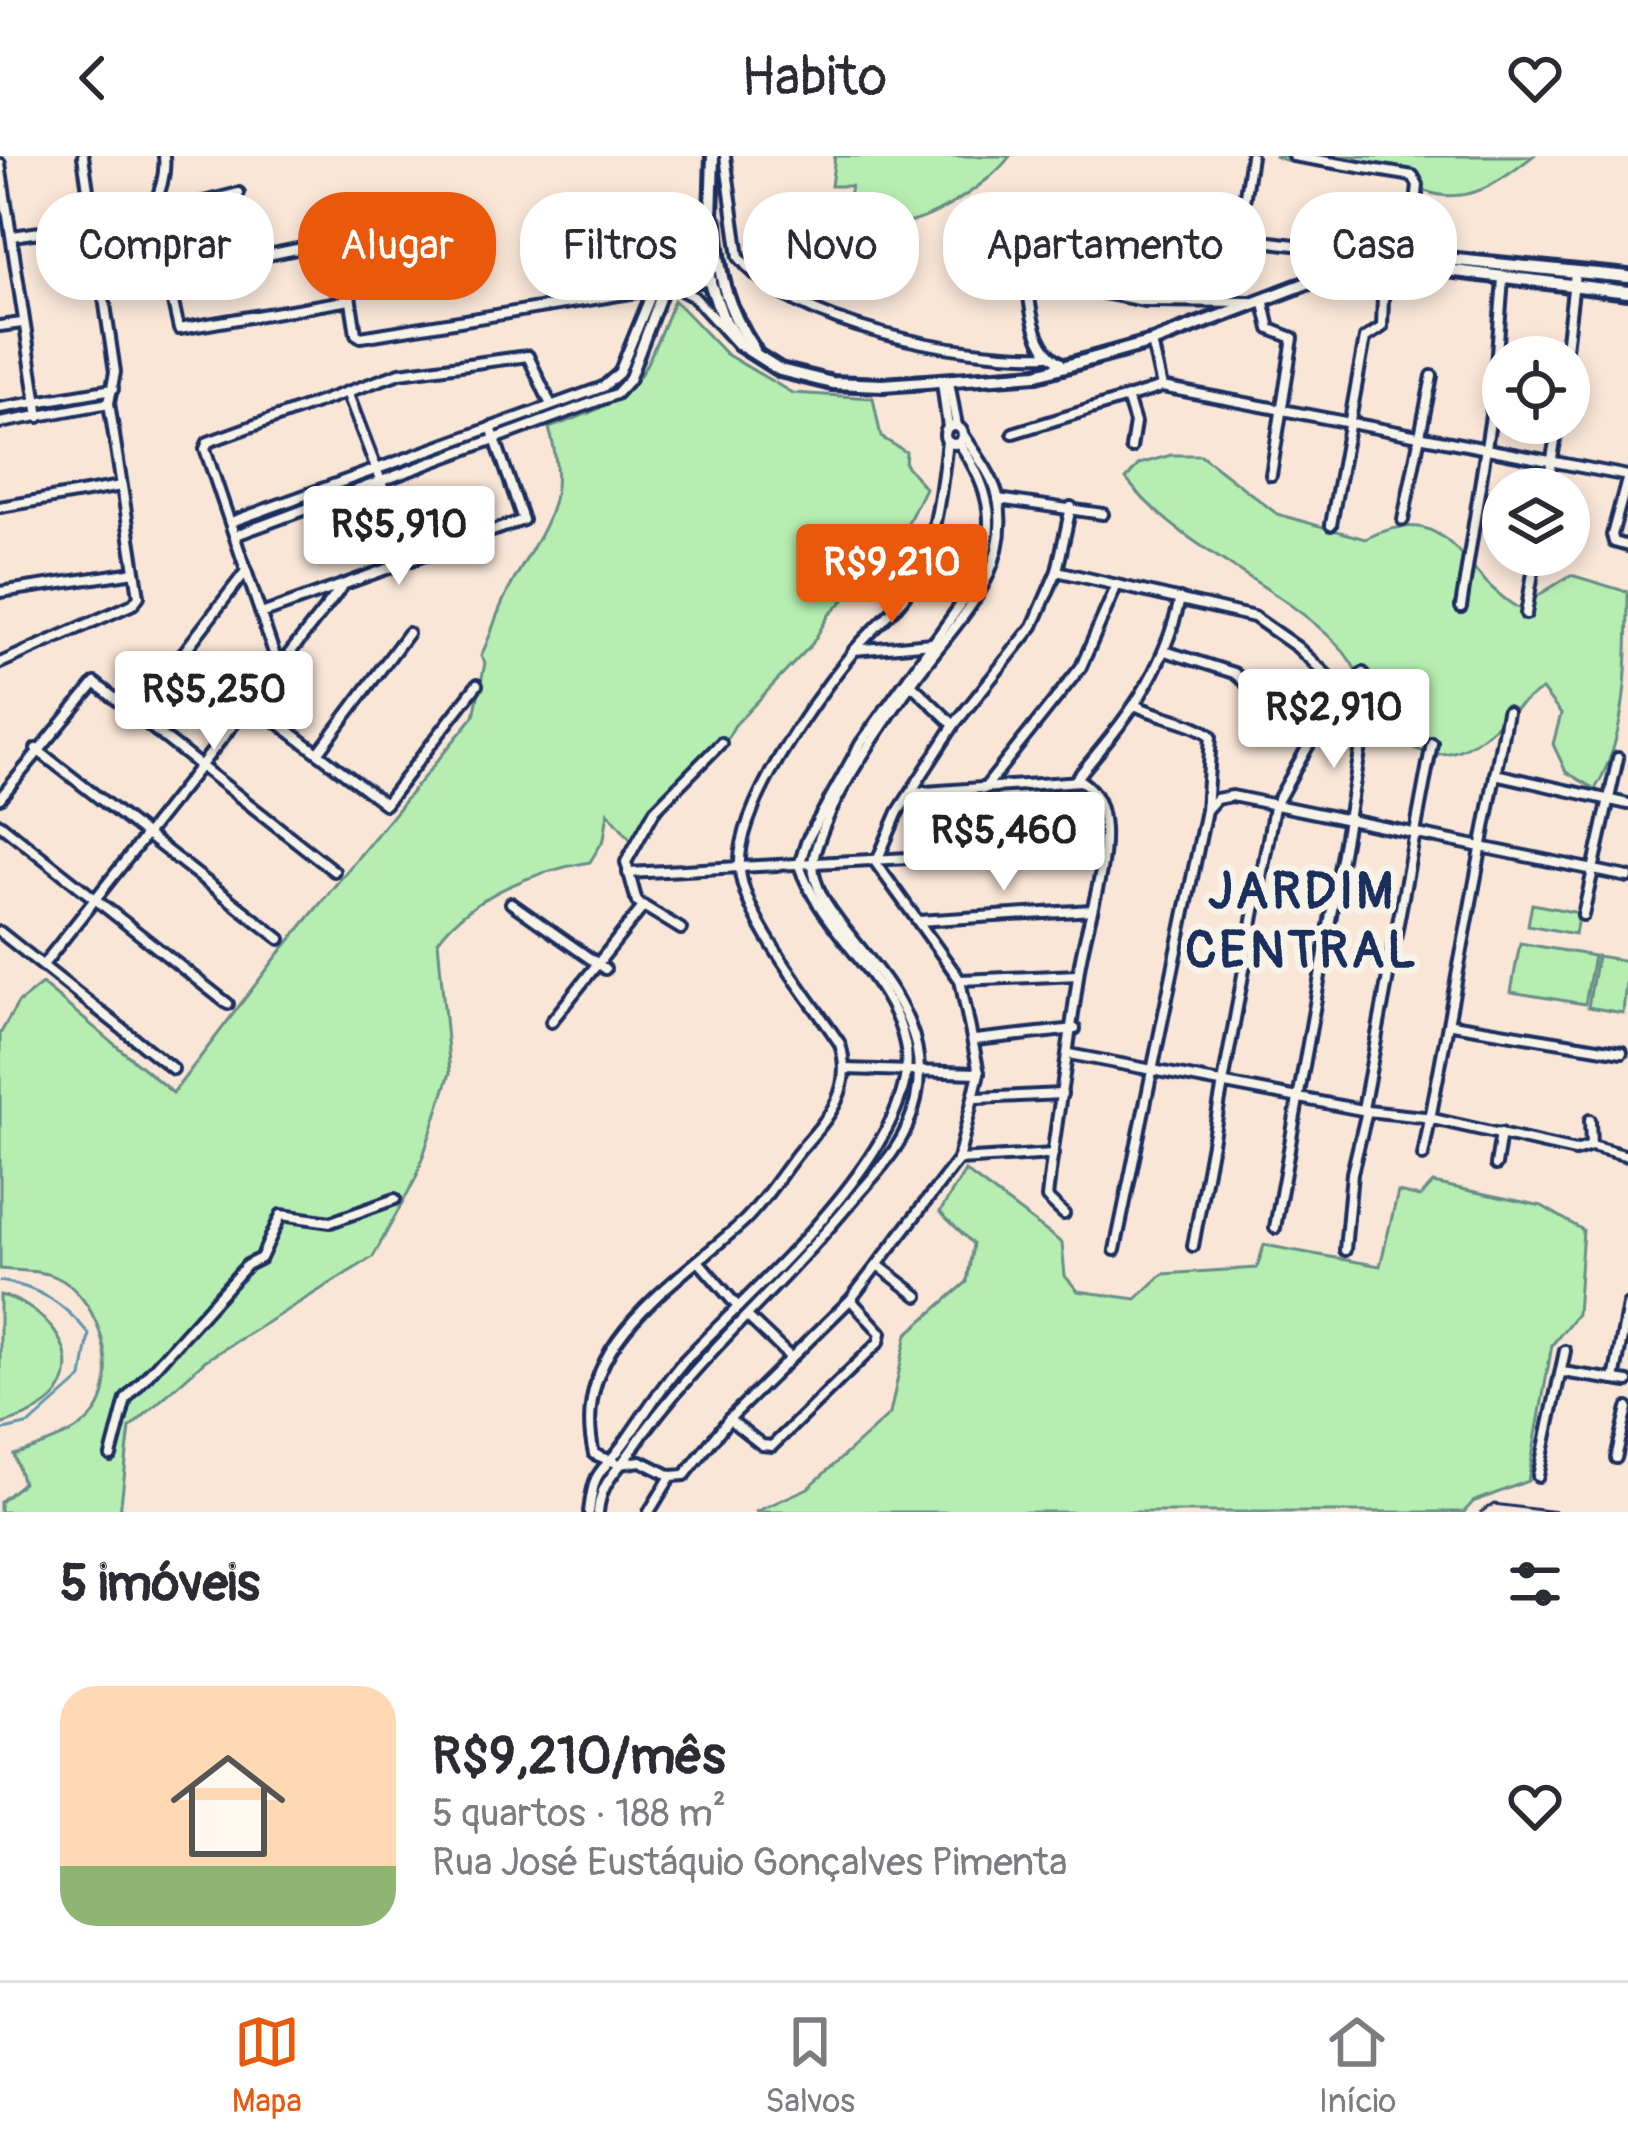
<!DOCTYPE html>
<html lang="pt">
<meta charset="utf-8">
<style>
:root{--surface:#fff;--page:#f2f2f3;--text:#2b2b33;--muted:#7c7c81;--line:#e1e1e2;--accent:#ea580c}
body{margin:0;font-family:Pangolin,sans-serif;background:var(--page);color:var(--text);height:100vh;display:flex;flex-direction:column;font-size:45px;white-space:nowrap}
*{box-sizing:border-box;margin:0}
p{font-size:39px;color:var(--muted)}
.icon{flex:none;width:66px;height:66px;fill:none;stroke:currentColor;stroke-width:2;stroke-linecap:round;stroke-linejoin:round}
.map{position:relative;height:1356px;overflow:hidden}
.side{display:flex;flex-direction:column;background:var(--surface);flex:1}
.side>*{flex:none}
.top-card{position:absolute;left:36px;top:36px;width:1557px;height:108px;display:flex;gap:24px}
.fabs{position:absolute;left:1482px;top:180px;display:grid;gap:24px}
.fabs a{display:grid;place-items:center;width:108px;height:108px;border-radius:50%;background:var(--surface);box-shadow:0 6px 18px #0003;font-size:60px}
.price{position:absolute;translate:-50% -102px;padding:0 27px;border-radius:12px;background:#fff;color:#222;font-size:39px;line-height:78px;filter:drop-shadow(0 3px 6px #0008)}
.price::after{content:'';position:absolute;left:50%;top:72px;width:36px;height:27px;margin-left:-18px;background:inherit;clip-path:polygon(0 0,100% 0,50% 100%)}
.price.on{background:var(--accent);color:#fff}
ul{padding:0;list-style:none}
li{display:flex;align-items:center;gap:36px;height:300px;padding:0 60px}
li+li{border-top:3px solid var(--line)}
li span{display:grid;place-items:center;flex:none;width:336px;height:240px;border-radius:36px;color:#555}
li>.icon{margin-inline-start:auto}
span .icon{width:144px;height:144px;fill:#fffc;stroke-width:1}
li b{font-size:51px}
h2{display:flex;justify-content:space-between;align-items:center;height:144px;padding:0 60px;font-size:51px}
.pill{padding:0 42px;border-radius:48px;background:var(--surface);box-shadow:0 6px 18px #0003;font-size:42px;line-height:108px}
.pill.on{background:var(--accent);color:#fff}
header{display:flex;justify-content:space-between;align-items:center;height:156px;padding:0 60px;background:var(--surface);font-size:54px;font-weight:600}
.dock{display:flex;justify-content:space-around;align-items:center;height:168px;border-top:3px solid var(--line);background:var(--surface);font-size:33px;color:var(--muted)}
.dock a{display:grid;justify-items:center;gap:6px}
.dock .on{color:var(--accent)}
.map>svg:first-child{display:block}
</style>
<header><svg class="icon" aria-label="back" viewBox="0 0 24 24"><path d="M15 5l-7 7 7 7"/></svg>Habito<svg class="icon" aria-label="heart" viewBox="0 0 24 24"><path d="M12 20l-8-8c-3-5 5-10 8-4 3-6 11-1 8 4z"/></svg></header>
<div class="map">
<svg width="1628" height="1356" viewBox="0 0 1628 1356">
<rect width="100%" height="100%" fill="#f9e6d7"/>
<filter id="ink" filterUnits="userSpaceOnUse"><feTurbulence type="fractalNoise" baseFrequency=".00833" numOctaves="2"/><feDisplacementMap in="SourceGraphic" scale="24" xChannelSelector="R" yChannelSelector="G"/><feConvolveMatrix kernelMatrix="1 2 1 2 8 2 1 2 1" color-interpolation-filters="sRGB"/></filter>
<g filter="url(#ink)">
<g fill="#b6eeb1" stroke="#688e88" stroke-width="3">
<path d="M835,0h175c-18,26 -84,71 -118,68 -15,-2 -31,-9 -46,-13l5,-25h-20z"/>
<path d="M1274,0h259c-32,25 -65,51 -108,35 -21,-8 -36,-23 -60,-25 -32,-3 -60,4 -91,-10z"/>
<path d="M674,144l52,54 66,39 81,5 8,39 25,15 -1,12 20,24 -30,61 -66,66 -17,29 -77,81 -17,29 -25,18 -57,74 -28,-34 -4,27 -14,23c-55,9 -118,33 -152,79l12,132 -34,105 -43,79 -167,103 -76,68 -10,84h-120v-10l23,-19 -9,-28c29,-11 74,-21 87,-53 16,-40 -5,-107 -45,-125 -15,-7 -39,-6 -56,-8v-235l18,-31 24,-19 131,109 105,-138 196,-239 11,-53 -4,-7c10,-20 15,-42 25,-61 33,-64 66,-88 43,-167 93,-33 88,-39 125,-128z"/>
<path d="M1171,299h30l76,59 88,25c87,-42 91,32 153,69l53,-33 57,17c0,67 0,145 -33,197l-29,-17 -13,-28 8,-30 -19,-24c-35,17 -64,67 -107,64 -53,-4 -67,-80 -100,-112 -64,-63 -153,-92 -209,-163l13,-15z"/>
<path d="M1532,748l47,9 -4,21 -47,-9z"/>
<path d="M1520,787l74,13 -9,48 -74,-12z"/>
<path d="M1597,800l31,5 -5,52 -35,-6z"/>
<path d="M965,1015l97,72 3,33 13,15 58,8 27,-25 94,-6 7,-23 116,21 18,-74 22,5 13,-14 109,23 41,24 -6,84 -25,31 -24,136 -55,21 -9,10h-709l53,-24 82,-74 17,-80 60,-52 6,-38 -33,-32z"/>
<path d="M0,1139c36,7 88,55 58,98 -12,17 -39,26 -58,32z"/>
</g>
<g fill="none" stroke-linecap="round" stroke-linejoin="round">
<path stroke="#5e96af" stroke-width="3" d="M0,1125c41,7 63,22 89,53l-7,44 -52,46 -30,7"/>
<defs>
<g id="minor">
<path d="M164,0c5,43 -33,70 -18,115l9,7 12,-2 168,-35 8,9 13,84 5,3 350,-57"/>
<path d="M725,0l14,101c54,70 224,101 308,98"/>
<path d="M1293,0l120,20 5,9 -7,70"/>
<path d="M0,8l39,253"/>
<path d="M994,52l325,40 43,11"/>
<path d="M151,53l13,3 75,-19"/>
<path d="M1024,59c5,41 -4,125 36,147l-6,7"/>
<path d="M92,63l23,-4 30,6"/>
<path d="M13,80l74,-11 53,10"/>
<path d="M1146,115l87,3 18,-118"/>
<path d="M167,120l12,53 171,-29"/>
<path d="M1031,123l113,22 106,1"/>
<path d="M676,125l19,-18 11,-41"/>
<path d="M671,129l23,12 41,45"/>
<path d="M1263,143l7,30 23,9 -22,137"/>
<path d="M0,170l22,-3"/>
<path d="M1152,186l10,45"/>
<path d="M1565,201l10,-84"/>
<path d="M942,226l6,46"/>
<path d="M949,226l8,44"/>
<path d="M347,236l35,92 23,79"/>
<path d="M1127,241l8,26 -4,25"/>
<path d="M0,252l113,-19"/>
<path d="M0,267l109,-20"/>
<circle cx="954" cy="279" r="9"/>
<path d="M1013,277l149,-46 466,89"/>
<path d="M1628,320l-16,59 2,7 14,4"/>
<path d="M1547,333l11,-66"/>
<path d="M998,343l105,15"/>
<path d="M0,351l121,-21"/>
<path d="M1403,364l29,-144"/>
<path d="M231,366l372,-135 16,-14 35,-85"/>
<path d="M1331,369l34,-187 17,-11 2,-62"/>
<path d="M236,379l380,-141 13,-14 36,-95"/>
<path d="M1057,415l197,46 43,30 49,46"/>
<path d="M0,436l135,-20"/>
<path d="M1461,451l32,-204 10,-124"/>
<path d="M264,457l259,-93 -32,-93"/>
<path d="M1526,458l10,-59"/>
<path d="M854,494l78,-7"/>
<path d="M1168,496l66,21 78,66"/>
<path d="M0,507l133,-59 6,-8 -30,-193 6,-31 -32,-216"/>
<path d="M279,512l-74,-219 3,-7 192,-69 128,-17 23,49"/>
<path d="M911,528l43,41"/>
<path d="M252,547l133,101 92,-119"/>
<path d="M135,560l111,-145"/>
<path d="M36,593l244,190"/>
<path d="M319,596l89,-119"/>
<path d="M1495,618l133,30"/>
<path d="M1076,623c50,-60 86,-102 104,-180"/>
<path d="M984,633l97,-122 35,-80"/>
<path d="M911,637l170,-12c17,11 22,28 23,48 2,50 -20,98 -26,147 -9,74 -23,148 -31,222l17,16"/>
<path d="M0,642l95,-115 239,188"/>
<path d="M1207,653l9,-10 16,-3 396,81"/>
<path d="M0,668l228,180"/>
<path d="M628,717l451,-24 23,10"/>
<path d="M511,747l94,66"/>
<path d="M1583,759l35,-157"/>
<path d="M918,765l174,-11"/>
<path d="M681,773l-44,-27 -11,-40 29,-52 66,-67"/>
<path d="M0,776l173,137"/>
<path d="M43,809l299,-378"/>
<path d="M960,824l118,-5"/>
<path d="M551,866l92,-115"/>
<path d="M1452,868l170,28"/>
<path d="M975,884l100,-11"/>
<path d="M1069,898l298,57 57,6 151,34 16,-5 37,10"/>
<path d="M845,913l134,4"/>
<path d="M977,942l85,-4"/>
<path d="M1363,953l69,-366"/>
<path d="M1590,964l1,26"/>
<path d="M1423,1000l84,-444"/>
<path d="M958,1004l95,-6"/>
<path d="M1496,1009l5,-32"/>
<path d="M1275,1072l89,-498"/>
<path d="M1193,1090l81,-439 38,-68 51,-66"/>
<path d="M1115,1094l91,-440 5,-74c-16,-14 -52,-19 -74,-30"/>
<path d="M1345,1094l7,-77 15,-62"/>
<path d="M700,1107l38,44"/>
<path d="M879,1110l39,30"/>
<path d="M748,1161l42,40"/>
<path d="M1562,1216l66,10"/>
<path d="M1614,1224l14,-75"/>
<path d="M729,1263l33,26 10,1 107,-104 2,-9 -30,-33"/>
<path d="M111,1300l15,-57 121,-134 14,-7 20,-43 50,7 64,-23"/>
<path d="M1616,1302l12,-50"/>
<path d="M671,1320l-30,-15 -22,3 -25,-10c-26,-110 81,-169 150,-233 21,-20 38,-49 57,-72 28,-32 53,-59 39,-105 -28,-43 -96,-125 -100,-174 -5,-62 75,-171 113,-218 16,-21 41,-38 55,-61 28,-44 33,-100 39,-150"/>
<path d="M1538,1320l27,-125"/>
<path d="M589,1356c6,-48 11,-35 35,-69 19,-27 37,-56 59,-81 65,-69 243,-219 222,-318 -14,-69 -84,-113 -106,-179l8,-25 54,-97 116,-161c20,-56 16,-90 -18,-139"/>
<path d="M598,1356c3,-30 17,-38 33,-61 62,-91 146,-160 216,-244 21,-25 47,-50 60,-80 58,-134 -113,-202 -92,-275 16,-56 61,-117 94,-165 40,-60 105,-109 89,-190 -5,-22 -23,-44 -35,-63"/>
<path d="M649,1356l22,-36 14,-1 44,-56 122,-120 107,-139 21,-87 -19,-93 -84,-117 22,-51 56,-87 79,-99 24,-55 14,-64"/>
</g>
<g id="secondary">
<path d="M713,0l-4,124 13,36 17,28 41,26 52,13 51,2 154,-11 115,-32 234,-89 242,24"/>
<path d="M715,66c3,51 10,84 39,128"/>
<path d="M1365,104l263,32"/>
</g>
</defs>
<use href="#minor" stroke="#1b2f5e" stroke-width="16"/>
<use href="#secondary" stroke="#1b2f5e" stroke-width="20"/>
<use href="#minor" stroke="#f7f3e8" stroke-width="8"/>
<use href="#secondary" stroke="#f7f3e8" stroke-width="10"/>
<path stroke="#1b2f5e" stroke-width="3" d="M1481,1356l13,-8 63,8"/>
</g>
</g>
<g text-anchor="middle" stroke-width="12" stroke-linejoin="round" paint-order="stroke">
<g font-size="51" font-weight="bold" letter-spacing="3" fill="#1b2f5e" stroke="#f7f3e8">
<text x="1302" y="752">JARDIM<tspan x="1302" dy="59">CENTRAL</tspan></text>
</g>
</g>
</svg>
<div class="fabs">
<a><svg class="icon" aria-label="locate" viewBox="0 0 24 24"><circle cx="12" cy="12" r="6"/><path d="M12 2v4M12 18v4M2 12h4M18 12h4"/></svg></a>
<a><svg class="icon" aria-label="layers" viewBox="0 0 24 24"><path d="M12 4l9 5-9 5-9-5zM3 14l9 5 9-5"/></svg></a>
</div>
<b class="price" style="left:399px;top:432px">R$5,910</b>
<b class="price on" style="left:892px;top:470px">R$9,210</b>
<b class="price" style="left:214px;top:597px">R$5,250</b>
<b class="price" style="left:1334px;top:615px">R$2,910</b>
<b class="price" style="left:1004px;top:738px">R$5,460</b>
<div class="top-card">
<a class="pill">Comprar</a>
<a class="pill on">Alugar</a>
<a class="pill">Filtros</a>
<a class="pill">Novo</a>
<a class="pill">Apartamento</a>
<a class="pill">Casa</a>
</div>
</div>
<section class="side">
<h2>5 imóveis<svg class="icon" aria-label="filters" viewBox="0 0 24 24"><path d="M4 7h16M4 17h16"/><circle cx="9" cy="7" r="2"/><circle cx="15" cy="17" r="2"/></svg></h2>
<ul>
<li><span style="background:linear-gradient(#ffd9b3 75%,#8fb573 0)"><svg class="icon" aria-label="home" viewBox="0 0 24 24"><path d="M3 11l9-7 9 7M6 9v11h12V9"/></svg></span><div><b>R$9,210/mês</b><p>5 quartos · 188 m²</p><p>Rua José Eustáquio Gonçalves Pimenta</p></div><svg class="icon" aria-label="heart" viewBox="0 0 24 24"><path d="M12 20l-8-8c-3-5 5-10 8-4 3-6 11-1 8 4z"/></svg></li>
</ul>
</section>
<nav class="dock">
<a class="on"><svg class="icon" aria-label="map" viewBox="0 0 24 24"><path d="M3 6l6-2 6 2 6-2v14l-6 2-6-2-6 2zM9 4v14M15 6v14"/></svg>Mapa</a>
<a><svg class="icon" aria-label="saved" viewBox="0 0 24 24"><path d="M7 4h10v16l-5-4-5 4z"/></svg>Salvos</a>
<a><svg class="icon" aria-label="home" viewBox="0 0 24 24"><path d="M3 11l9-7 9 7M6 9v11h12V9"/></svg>Início</a>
</nav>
